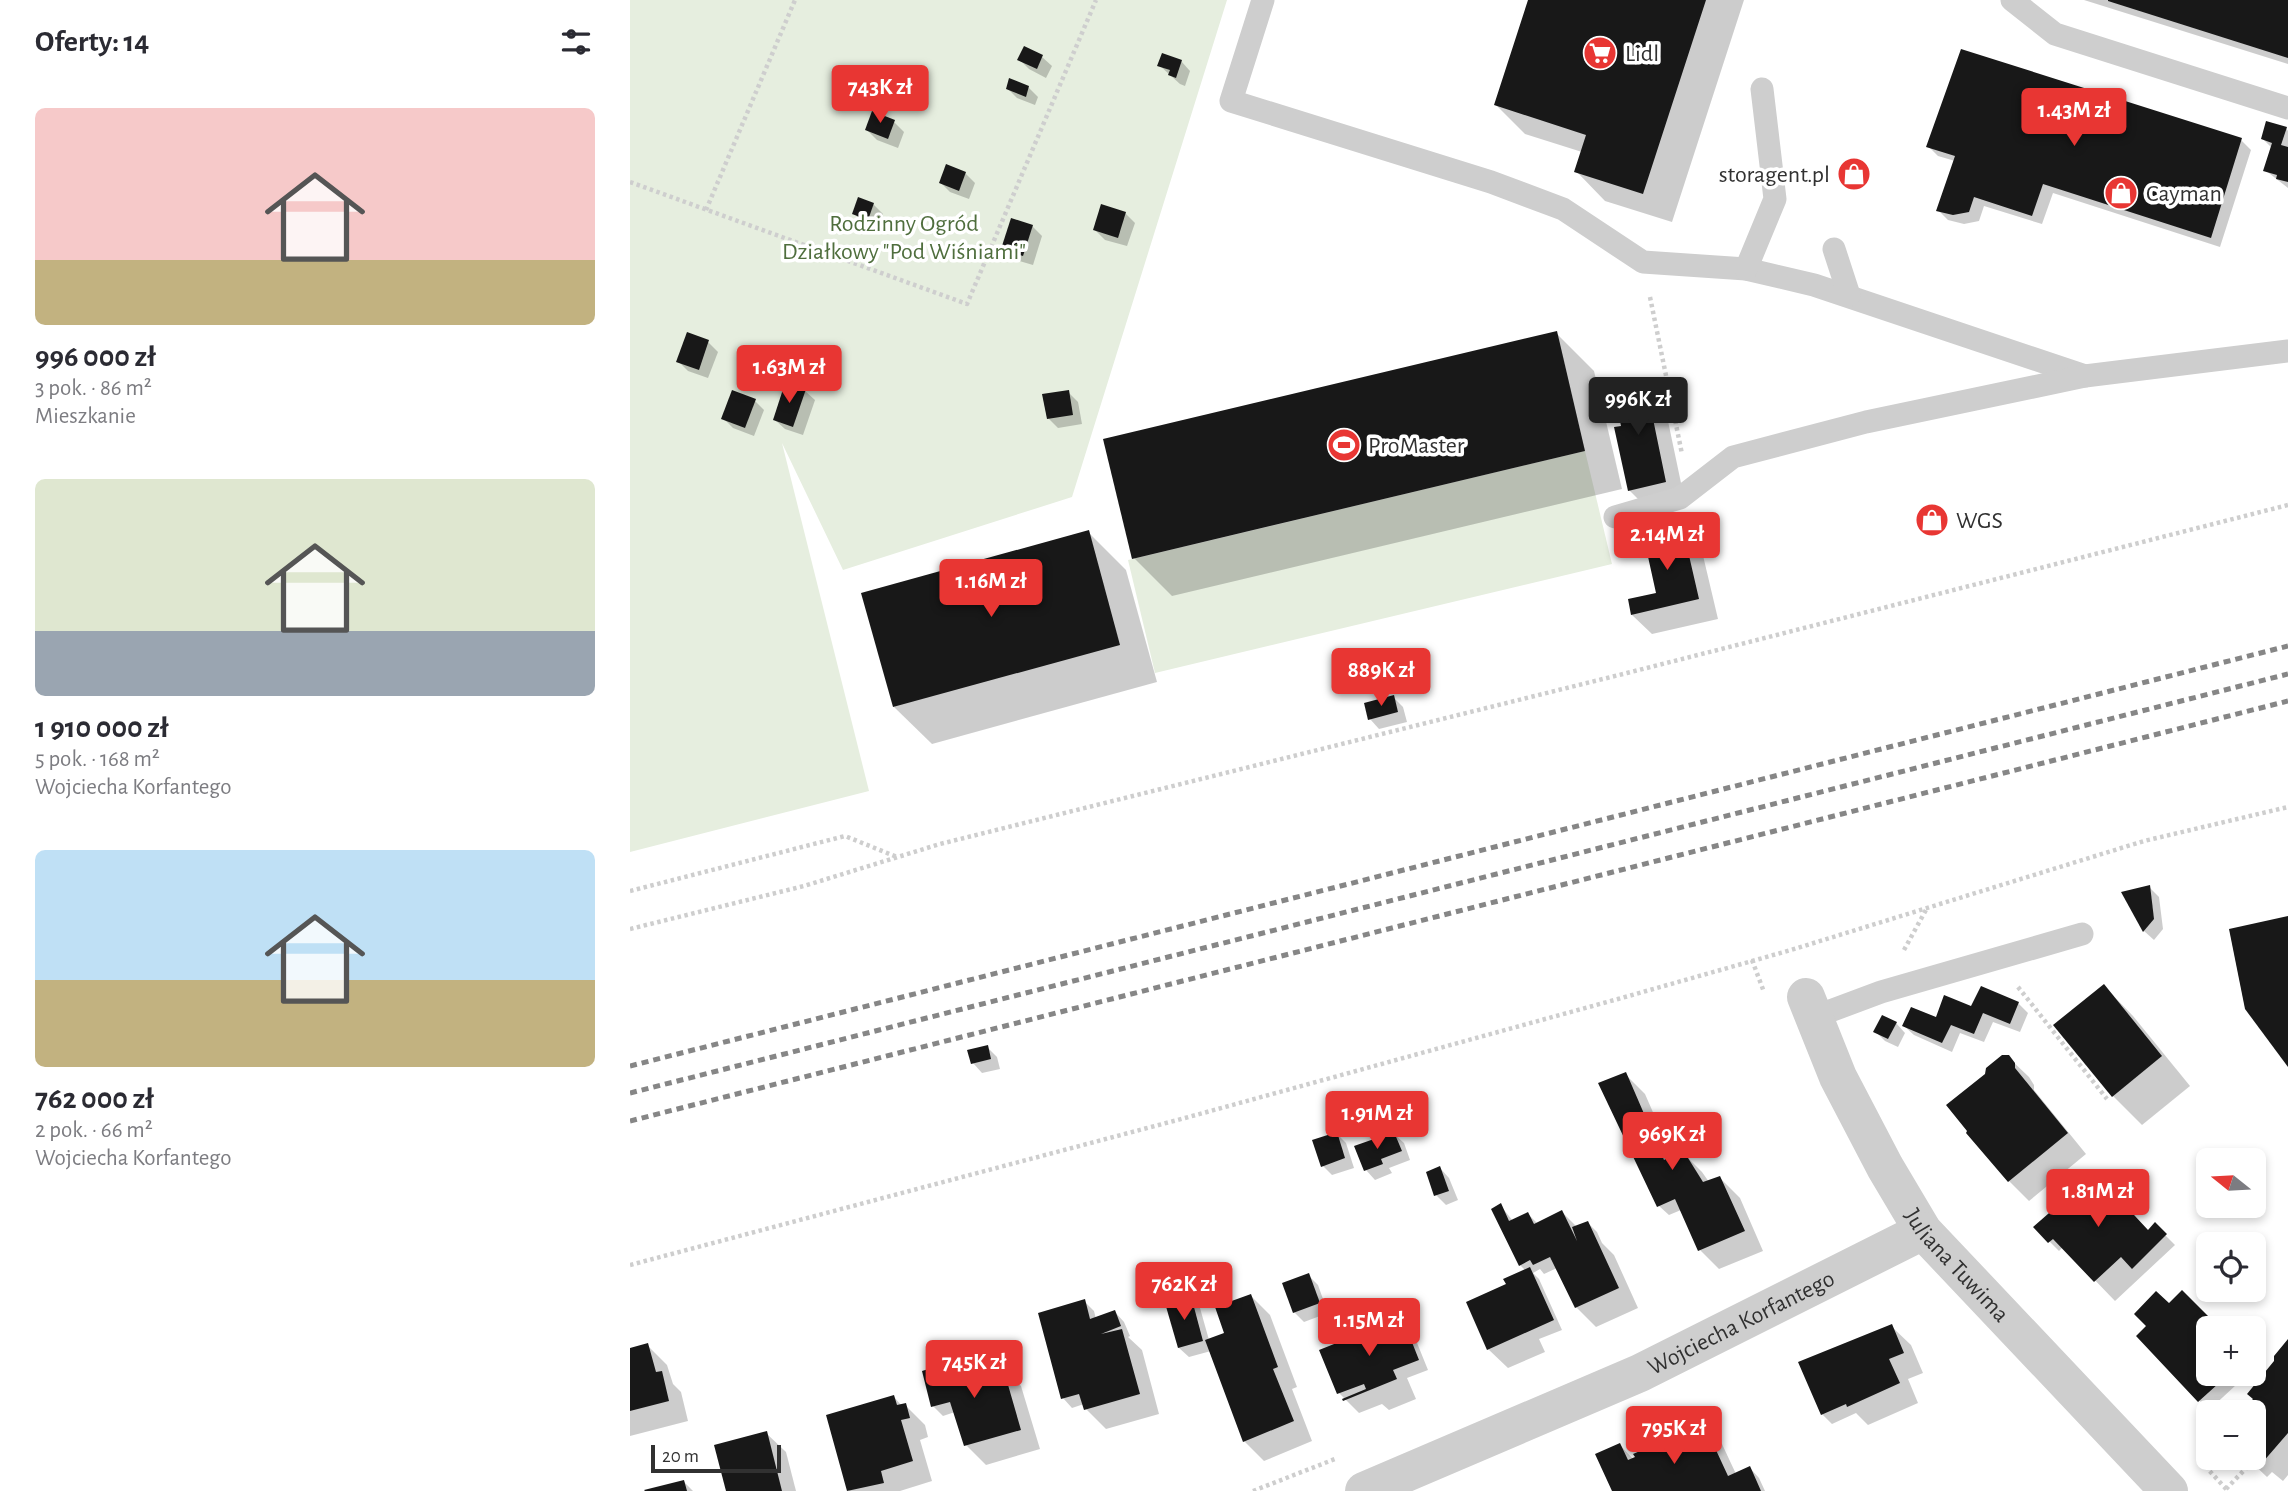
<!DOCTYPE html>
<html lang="pl">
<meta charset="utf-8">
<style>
:root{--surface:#fff;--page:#f7f7f7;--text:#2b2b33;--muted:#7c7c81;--accent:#e83633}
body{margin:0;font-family:"Alegreya Sans",sans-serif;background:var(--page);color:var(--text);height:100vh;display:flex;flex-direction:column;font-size:26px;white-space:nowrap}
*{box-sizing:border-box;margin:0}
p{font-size:23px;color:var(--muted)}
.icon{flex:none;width:38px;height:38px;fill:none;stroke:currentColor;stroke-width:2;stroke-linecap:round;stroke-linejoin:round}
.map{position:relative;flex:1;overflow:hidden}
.panel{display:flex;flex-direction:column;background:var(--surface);width:630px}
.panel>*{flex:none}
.needle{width:46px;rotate:288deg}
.controls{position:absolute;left:1566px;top:1148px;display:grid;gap:14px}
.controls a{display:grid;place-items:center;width:70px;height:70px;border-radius:10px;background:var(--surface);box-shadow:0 4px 10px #0003;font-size:35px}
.scale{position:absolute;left:21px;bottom:18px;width:130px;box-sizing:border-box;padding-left:7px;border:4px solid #313131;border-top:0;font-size:19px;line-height:24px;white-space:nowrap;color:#313131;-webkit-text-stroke:5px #fff;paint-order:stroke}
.price{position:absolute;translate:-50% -60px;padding:0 16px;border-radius:7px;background:var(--accent);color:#fff;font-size:23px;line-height:46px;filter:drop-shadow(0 2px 4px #0008)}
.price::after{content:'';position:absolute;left:50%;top:42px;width:21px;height:16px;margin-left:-10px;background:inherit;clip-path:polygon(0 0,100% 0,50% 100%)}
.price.selected{background:#222;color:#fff}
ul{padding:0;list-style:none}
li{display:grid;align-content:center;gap:14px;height:371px;padding:0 35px}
li span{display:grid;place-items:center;height:217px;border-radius:10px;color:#555}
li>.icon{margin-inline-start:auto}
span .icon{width:126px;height:126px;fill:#fffc;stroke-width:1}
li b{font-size:30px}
h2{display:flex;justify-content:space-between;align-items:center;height:84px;padding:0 35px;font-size:30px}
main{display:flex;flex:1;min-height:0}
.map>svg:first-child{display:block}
</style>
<main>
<section class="panel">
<h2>Oferty: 14<svg class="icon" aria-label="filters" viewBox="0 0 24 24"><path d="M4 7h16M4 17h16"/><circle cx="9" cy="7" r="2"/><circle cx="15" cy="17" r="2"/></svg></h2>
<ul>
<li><span style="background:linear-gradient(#f6c9c9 70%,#c2b280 0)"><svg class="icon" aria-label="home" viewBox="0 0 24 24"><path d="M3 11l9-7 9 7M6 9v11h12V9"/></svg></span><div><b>996 000 zł</b><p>3 pok. · 86 m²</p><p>Mieszkanie</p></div></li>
<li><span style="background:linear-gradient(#dfe7d0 70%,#9aa5b1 0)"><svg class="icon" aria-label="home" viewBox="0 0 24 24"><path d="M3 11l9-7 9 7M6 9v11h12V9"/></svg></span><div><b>1 910 000 zł</b><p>5 pok. · 168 m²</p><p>Wojciecha Korfantego</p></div></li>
<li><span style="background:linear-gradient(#bfe0f5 60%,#c2b280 0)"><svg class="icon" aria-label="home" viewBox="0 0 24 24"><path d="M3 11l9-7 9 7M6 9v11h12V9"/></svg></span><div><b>762 000 zł</b><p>2 pok. · 66 m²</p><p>Wojciecha Korfantego</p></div></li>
</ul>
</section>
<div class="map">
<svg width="1658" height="1491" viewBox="0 0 1658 1491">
<rect width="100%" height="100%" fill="#fff"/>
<g fill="#e6eedf">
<path d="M0,0h597l-155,497 -229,73 -61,-127 87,348 -239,61z"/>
<path d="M955,451l27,113 -457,109 -27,-113z"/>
</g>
<g fill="#0003">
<path d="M900,0h214l-72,222 -67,-21 -29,-30 6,-19 -57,-18 -29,-29z"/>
<path d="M1454,0h204v64z"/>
<path d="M395,48l17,9 10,9 -6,12 -17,-9 -10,-10z"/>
<path d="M1332,51l279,89 10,10 -31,97 -167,-54 -11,31 -58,-18 -5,15 -15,3 -16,-4 -10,-10 17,-49 -17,-5 -10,-10z"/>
<path d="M551,61l9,10 -5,15 -5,-2 -21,-19z"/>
<path d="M398,87l10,10 -3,8 -18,-7 -9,-9z"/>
<path d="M264,122l10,10 -6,16 -21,-8 -10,-10z"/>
<path d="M1656,128l2,3v57l-23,-18 7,-22 -9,-9z"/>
<path d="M335,173l10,10 -6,16 -19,-7 -9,-9z"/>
<path d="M243,204l10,10 -5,15 -15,-6 -9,-10z"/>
<path d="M495,213l10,10 -8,23 -22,-6 -10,-10z"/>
<path d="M402,226l10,10 -9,29 -20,-6 -10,-10z"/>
<path d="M926,333l38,38 28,118 -450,107 -38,-38z"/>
<path d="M78,342l10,10 -10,26 -20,-7 -10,-10z"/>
<path d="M1014,382l20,20 21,100 -36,8 -20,-20z"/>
<path d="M175,391l10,9 -12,35 -18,-6 -10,-9z"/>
<path d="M438,392l10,10 4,22 -24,4 -10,-10z"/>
<path d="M125,401l9,9 -10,26 -21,-8 -10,-10z"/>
<path d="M1052,527l19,20 17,72 -66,15 -20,-19 27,-21z"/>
<path d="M458,532l38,38 31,112 -225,62 -38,-37z"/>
<path d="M763,697l10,10 4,15 -28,7 -9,-10z"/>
<path d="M1519,887l10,10 4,32 -9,11 -10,-9 -20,-37z"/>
<path d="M1474,986l29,30 57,70 -48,39 -29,-29z"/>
<path d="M1388,1003l10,10 -8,19 -27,-10 -9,20 -24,-9 -8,19 -38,-17 -10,-9 68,-17z"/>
<path d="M1266,1023l9,10 -7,14 -13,-6 -10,-10z"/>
<path d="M357,1047l10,10 3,12 -18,4 -9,-10z"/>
<path d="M1378,1057l21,20 5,8v5l52,64 -57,47 -20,-20z"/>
<path d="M995,1074l20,20 28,64 9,-6 20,20 7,10 11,-4 20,20 23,53 -44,18 -19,-19 -19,-40 -12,5 -10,-9z"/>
<path d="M707,1134l9,9 8,25 -22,7 -9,-9z"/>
<path d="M764,1134l10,9 6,17 -21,8 3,5 -17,7 -9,-10z"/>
<path d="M810,1168l9,10 9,22 -12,5 -10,-10z"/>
<path d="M870,1205l13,16 15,-7 10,10 24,-12 15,15 11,-4 9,9 5,11 12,12 24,53 -42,19 -20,-20 -19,-39 -13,6 -4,-5 -7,4 6,6 23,51 -23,9 6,13 -37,16 -20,-19 20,-64 18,-14 -6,-6z"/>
<path d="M1525,1225l20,20 -60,56 -52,-54 -4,4 -23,-23 112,4z"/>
<path d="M678,1275l10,10 10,28 -24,9 -10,-10z"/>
<path d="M1552,1292l36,36h-10v46h31l-7,6 4,5 -27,25 -24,-24 -16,-80z"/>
<path d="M621,1296l19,19 27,72 -5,2 20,52 -48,20 -20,-20 -33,-90 -22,6 -10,-9 11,-50 10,10 9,32 17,-6z"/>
<path d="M454,1301l10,10 2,8 19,-7 9,10 6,14 -2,1 14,13 17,64 -53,15 -20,-20 -2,-5 -12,4 -9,-10z"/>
<path d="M772,1319l9,9 17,42 -21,8 9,21 -27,11 -7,-6 -23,9 -20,-20z"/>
<path d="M1261,1326l20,19 12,28 -15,6 10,24 -50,22 -12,-12 -24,11 -10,-10z"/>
<path d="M1658,1342v133l-5,6 -11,-9 -5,5 -20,-19h7v-46h-11l12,-13z"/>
<path d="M17,1345l20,20 6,19 8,8 7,29 -58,15v-86z"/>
<path d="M337,1359l14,14 20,-7 20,20 19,63 -54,16 -20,-20 -11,-33 -12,4 -10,-10z"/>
<path d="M264,1397l8,9 3,-1 20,20 3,12 -8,3 12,41 -32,10h-51l-21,-75z"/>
<path d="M1072,1424l20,20 14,30 14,-6 9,10 6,13h-151l6,-46 14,15z"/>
<path d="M136,1433l20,19 10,39h-68z"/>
<path d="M54,1482l9,9h-45z"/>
</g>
<g fill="#181818">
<path d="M898,0h178l-63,194 -69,-22 12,-37 -92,-30z"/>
<path d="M1478,0h180v58l-180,-57z"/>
<path d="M394,46l19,9 -6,14 -20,-9z"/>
<path d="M1331,49l281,89 -31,100 -168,-54 -11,32 -58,-19 -5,15 -16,3 -17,-4 19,-55 -29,-9z"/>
<path d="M532,53l20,7 -6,18 -8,-3 2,-5 -13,-4z"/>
<path d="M379,78l20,8 -3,11 -20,-8z"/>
<path d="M242,111l23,9 -7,19 -23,-9z"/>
<path d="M1636,121l21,6 -6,18 7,2v35l-12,-3 1,-4 -14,-4 9,-28 -11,-4z"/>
<path d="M316,164l20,8 -7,19 -20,-8z"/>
<path d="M228,197l16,6 -6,17 -16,-6z"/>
<path d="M471,204l25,8 -8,26 -25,-8z"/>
<path d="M381,218l22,7 -10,31 -22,-7z"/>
<path d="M927,331l28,120 -453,108 -29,-120z"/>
<path d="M57,332l22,8 -10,30 -23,-8z"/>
<path d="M1015,380l21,102 -38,9 -14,-64 7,-1 -8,-39z"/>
<path d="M155,383l21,6 -13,38 -20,-7z"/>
<path d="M102,390l24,9 -11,29 -24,-9z"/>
<path d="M439,390l4,25 -26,4 -5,-25z"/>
<path d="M1052,525l17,74 -68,16 -3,-16 28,-6 -13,-59z"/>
<path d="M459,530l31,115 -227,62 -32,-114z"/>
<path d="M764,695l4,17 -30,8 -4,-17z"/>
<path d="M1520,885l4,34 -11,13 -22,-40z"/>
<path d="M1658,916v151l-43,-58 -16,-80z"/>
<path d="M1474,984l58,72 -50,41 -59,-72z"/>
<path d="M1351,986l38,16 -9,22 -27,-11 -9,21 -23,-9 -9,18 -40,-17 9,-19 25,10 8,-22 27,11z"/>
<path d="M1252,1015l15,7 -9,17 -15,-7z"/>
<path d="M358,1045l3,14 -20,5 -4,-14z"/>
<path d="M1372,1055h7l6,8v5l53,65 -60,49 -42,-49 1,-2 -21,-26 39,-31 1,-6z"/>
<path d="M996,1072l38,88 19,-10 20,32 17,-6 25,55 -47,20 -23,-52 -18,8 -59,-124z"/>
<path d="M707,1132l8,26 -24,9 -9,-27z"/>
<path d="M764,1132l8,19 -21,8 2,5 -19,7 -10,-25z"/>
<path d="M810,1166l9,25 -15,5 -8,-24z"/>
<path d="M1465,1173l53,57 7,-8 12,12 -35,35 -11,-12 -27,25 -41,-43 -5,4 -15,-16z"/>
<path d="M871,1203l8,18 19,-9 6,12 28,-14 15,31 -5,-14 16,-6 31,67 -44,20 -25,-51 -17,8 -3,-5 -11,6 -28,-57z"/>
<path d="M900,1267l24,53 -67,30 -21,-48 40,-18 -3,-5z"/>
<path d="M679,1273l11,30 -27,10 -11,-30z"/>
<path d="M1552,1290l38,38h-12v46h21l-31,28 -62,-66 10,-10 -12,-12 22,-23 13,12z"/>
<path d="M621,1294l27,73 -5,2 21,52 -51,21 -38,-102 19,-7 -9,-26z"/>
<path d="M561,1296l12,45 -25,7 -13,-45z"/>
<path d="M455,1299l5,20 25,-9 6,16 -20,8 21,-5 18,65 -56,16 -5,-16 -18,5 -23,-86z"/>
<path d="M772,1317l17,43 -26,10 4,9 -54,22 -1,-2 24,-10 -2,-5 -27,10 -18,-44z"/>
<path d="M1262,1324l12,29 -15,6 11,24 -53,24 -1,-3 -25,11 -23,-53z"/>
<path d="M1658,1339v94l-26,30 -8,-7v-44h-13l12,-13 -6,-5 27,-33v-5z"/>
<path d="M18,1343l8,29 6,-1 7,30 -39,10v-63z"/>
<path d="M337,1357l6,17 29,-10 19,66 -57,16 -14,-44 -19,5 -9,-36z"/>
<path d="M264,1395l3,10 9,-2 4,15 -9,2 12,41 -32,10 3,12 -37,8 -21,-76z"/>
<path d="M1073,1422l25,54 22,-10 11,25h-149l-17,-37 25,-11 8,17 7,-3 -2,-3 21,-9 -1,-4 26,-13 3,4z"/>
<path d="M137,1431l15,60h-56l-12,-46z"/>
<path d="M54,1480l3,11h-42l-1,-1z"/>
</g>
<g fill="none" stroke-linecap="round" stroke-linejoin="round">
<g stroke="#cecece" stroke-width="4.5" stroke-dasharray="3.5 3.5" stroke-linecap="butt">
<path d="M0,182l337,122 129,-304"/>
<path d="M76,210l89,-210"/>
<path d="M1020,297l32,157"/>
<path d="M0,891l215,-55 52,21"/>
<path d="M0,929l174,-43 136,-42 687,-171 661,-168"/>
<path d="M1274,950l23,-42"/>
<path d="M1122,960l12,32"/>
<path d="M1388,987l89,112"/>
<path d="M0,1265l555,-147 433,-119 173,-49 353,-109 144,-34"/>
<path d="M1575,1466l23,25"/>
<path d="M1596,1489l28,-29 -3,-2"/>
<path d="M623,1491l82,-32"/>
</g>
<g stroke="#cecece" stroke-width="23">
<path d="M633,0l-32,101 260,81 72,27 80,53 103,7 68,16 271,91"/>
<path d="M1382,0l43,34 233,74"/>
<path d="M1204,249l15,46"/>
<path d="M1116,269l29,-70 -13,-110"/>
<path d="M985,517l65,-19 53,-41 133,-35 219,-46 203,-25"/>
<path d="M1184,1017l67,-25 201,-58"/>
</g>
<g stroke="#cecece" stroke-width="38">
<path id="s1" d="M1176,997l32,80 47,90 38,64 246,260"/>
<path id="s2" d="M734,1491l276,-118 283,-142"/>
</g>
<g stroke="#868686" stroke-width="5" stroke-dasharray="7 5" stroke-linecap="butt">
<path d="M0,1066l1658,-420"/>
<path d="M0,1093l1658,-419"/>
<path d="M0,1121l1658,-420"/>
</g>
</g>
<defs>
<symbol id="supermarket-disc" viewBox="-11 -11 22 22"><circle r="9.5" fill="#e83633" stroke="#fff"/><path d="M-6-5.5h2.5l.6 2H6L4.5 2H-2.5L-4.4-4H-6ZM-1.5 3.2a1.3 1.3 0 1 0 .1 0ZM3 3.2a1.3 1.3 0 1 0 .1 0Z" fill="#fff"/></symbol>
<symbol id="shop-disc" viewBox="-11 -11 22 22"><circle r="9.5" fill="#e83633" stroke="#fff"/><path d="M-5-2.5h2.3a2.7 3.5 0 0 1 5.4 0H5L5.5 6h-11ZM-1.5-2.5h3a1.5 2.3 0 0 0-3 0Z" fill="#fff"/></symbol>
<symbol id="stadium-disc" viewBox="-11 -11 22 22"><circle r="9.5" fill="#e83633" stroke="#fff"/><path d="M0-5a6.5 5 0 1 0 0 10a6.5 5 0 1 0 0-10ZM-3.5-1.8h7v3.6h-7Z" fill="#fff"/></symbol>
</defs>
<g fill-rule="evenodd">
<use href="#supermarket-disc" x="951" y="34" width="38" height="38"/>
<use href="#shop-disc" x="1205" y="155" width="38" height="38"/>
<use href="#shop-disc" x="1472" y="174" width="38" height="38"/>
<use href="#stadium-disc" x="695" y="426" width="38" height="38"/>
<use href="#shop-disc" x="1283" y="501" width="38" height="38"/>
</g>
<g text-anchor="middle" stroke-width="7" stroke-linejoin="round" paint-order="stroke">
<g font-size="24" fill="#313131" stroke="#fff" text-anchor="start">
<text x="995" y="61">Lidl</text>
<text x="1200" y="182" text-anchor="end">storagent.pl</text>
<text x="1516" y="201">Cayman</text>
<text x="738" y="453">ProMaster</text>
<text x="1326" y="528">WGS</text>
</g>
<g font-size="24" fill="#4f6e3d" stroke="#fff">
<text x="274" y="231">Rodzinny Ogród<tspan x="274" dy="28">Działkowy "Pod Wiśniami"</tspan></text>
</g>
<g font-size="24" fill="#313131" stroke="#fff">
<text dy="8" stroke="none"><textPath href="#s1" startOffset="310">Juliana Tuwima</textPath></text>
<text dy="8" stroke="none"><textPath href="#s2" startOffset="413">Wojciecha Korfantego</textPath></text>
</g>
</g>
</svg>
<div class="controls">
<a><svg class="needle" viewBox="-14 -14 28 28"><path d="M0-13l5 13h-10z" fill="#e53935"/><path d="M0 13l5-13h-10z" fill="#7c7c81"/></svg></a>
<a><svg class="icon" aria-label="locate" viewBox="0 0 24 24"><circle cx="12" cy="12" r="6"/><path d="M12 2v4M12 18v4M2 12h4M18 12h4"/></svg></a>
<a>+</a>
<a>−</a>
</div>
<div class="scale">20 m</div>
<b class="price" style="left:250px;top:125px">743K zł</b>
<b class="price" style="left:1444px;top:148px">1.43M zł</b>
<b class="price" style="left:159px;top:405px">1.63M zł</b>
<b class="price selected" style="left:1008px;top:437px">996K zł</b>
<b class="price" style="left:1037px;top:572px">2.14M zł</b>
<b class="price" style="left:361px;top:619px">1.16M zł</b>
<b class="price" style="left:751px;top:708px">889K zł</b>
<b class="price" style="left:747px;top:1151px">1.91M zł</b>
<b class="price" style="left:1042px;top:1172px">969K zł</b>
<b class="price" style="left:1468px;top:1229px">1.81M zł</b>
<b class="price" style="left:554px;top:1322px">762K zł</b>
<b class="price" style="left:739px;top:1358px">1.15M zł</b>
<b class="price" style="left:344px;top:1400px">745K zł</b>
<b class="price" style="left:1044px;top:1466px">795K zł</b>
</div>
</main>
